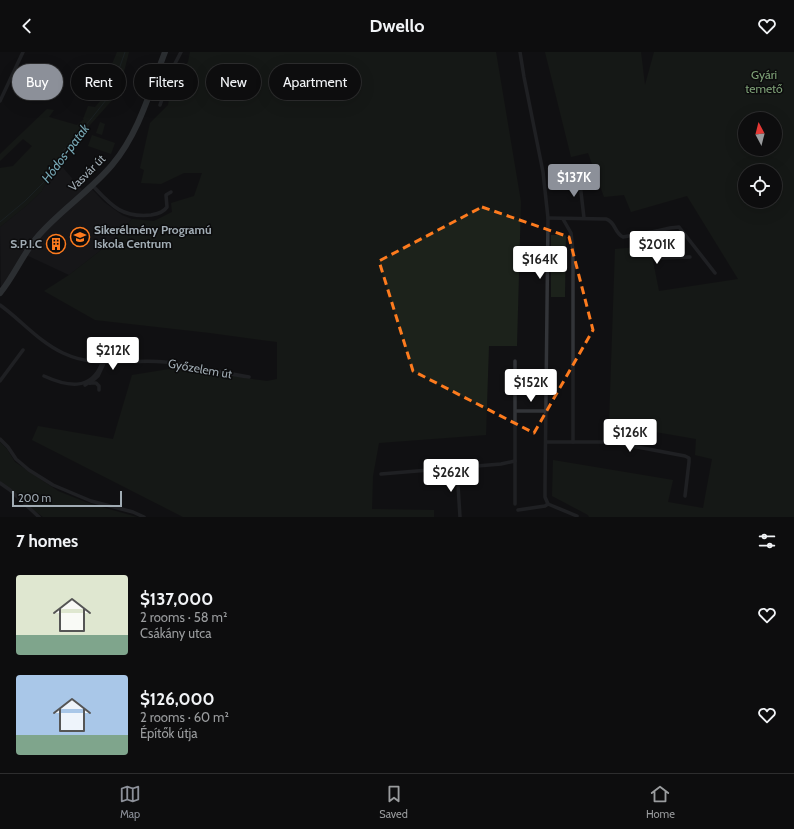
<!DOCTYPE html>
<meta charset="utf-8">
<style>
:root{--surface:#0d0d0e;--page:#1b1b1c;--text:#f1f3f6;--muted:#9a9c9e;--line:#2d2d2e;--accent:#8c9099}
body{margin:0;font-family:Cabin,sans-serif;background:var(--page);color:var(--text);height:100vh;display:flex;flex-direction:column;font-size:15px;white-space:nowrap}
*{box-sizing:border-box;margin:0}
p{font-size:13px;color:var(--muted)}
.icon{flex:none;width:22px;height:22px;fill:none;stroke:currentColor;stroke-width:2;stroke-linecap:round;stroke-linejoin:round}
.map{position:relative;height:465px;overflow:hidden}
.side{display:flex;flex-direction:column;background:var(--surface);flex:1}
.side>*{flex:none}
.guide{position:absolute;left:12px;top:12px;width:400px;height:36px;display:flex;gap:8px}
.needle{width:26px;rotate:353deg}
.fabs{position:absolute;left:738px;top:60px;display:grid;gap:8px}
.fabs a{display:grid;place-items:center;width:44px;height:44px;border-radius:50%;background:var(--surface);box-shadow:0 4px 16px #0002,0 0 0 1px var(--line);font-size:20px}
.scale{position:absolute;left:12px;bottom:10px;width:110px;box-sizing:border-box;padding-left:4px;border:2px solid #a1acb4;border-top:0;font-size:11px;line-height:14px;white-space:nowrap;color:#a1acb4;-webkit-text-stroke:3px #0c0c0d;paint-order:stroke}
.price{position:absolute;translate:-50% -34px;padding:0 9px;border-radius:4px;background:#fff;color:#222;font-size:13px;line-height:26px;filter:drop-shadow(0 1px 2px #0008)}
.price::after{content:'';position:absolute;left:50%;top:24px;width:12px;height:9px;margin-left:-6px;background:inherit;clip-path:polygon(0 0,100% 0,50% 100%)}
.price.current{background:var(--accent);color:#fff}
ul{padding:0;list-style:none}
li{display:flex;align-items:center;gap:12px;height:100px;padding:0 16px}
li span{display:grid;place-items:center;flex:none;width:112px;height:80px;border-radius:4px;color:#555}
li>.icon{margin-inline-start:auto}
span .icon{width:48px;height:48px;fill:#fffc;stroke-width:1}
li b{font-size:17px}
h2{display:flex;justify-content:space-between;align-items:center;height:48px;padding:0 16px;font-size:17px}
.pill{padding:0 14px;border-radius:18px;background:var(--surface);box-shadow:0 4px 16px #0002,0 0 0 1px var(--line);font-size:14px;line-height:36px}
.pill.current{background:var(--accent);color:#fff}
header{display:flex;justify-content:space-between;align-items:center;height:52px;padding:0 16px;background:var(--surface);font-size:18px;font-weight:700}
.tab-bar{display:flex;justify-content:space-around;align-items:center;height:56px;border-top:1px solid var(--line);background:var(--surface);font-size:11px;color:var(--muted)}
.tab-bar a{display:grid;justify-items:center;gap:2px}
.tab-bar .current{color:var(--accent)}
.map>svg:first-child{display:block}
</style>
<header><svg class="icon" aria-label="back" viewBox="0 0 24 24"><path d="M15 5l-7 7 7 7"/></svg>Dwello<svg class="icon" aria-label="heart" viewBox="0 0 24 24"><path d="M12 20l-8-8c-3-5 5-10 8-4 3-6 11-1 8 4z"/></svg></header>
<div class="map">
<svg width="794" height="465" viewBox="0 0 794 465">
<rect width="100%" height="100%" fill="#111113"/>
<path fill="#1d1d20" d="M59,111l23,27 6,-5 16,17 18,13 10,4 -22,24 -41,32 -45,-21 -23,33 -1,-60 26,-21 16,-15v-1z"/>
<g fill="#1c221b" fill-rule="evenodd">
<path d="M117,0h12l-4,16 -11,30 -48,54 -24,38v1l-16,15 -26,21v-59l13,-2 19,-20 -9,-7 -23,22v-7l47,-45 7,1 -5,7 28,8 7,-6h-1l5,-13 7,1 7,-8 11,-27 -4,-1z"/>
<path d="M190,0h306l25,150 -4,144h-28l-3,89 -107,8 -6,33 -1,33 62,1v7h-251l-151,-77 6,-14 75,13 19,-64 56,-9 57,12 22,3 10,-2v-37l-67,-9 -115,-13 -51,-29 25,-16 41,-32 22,-24 22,2 18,-9 -1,-9 23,-7 8,-23h-18l-23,11 -20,-1 3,-13 -4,-2 10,-45 18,-18 4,-25 16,-18z"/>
<path d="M545,0h96l4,33 9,-33h140v465h-205l-1,-2 -36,-19 1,-36 120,20 -5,22 35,6 9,-49 -17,-4 1,-16 -87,-15 6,-175 35,-3 9,45 79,-12 -51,-83 -56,16 -7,-17 -20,2 -16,-44 -17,4zM745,67h30v30h-30zM745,119h30v30h-30z"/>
<path d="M100,70l5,2 -3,11 -6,-2z"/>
<path d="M92,83l23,8 -4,11 -23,-8z"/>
<path d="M551,183h15l-1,62h-14z"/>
<path d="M0,390l7,7 8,13 43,29 30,12 49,14h-94l-43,-33z"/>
</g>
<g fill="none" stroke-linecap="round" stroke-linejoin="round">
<path stroke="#273437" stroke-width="1" d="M0,170l25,-21 19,-19 20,-32 27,-31 19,-24 15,-43"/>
<g stroke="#323438" stroke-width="3.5">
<path d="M520,0l4,25 19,95 5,46 -3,268v11l3,7"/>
<path d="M0,49l23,-49"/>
<path d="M160,53l5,-14 1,-10 15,-29"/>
<path d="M579,123l5,43"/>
<path d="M92,133c19,20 29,33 59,30 6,-1 13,-3 16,-8l-1,-12 5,-3"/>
<path d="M548,166l58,1c10,3 8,14 17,18l34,-6 13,-3 9,-1 36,46"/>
<path d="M563,167l8,14 2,18v191"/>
<path d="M657,179l4,27 29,-1"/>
<path d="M521,200l26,1"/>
<path d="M0,253c21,15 39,37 63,48 36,17 65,5 102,9 28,2 55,11 84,15"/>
<path d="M515,309v143"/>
<path d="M44,324c22,10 47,16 58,-13"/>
<path d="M0,329l23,-31"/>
<path d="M90,331l8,-7 6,-13"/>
<path d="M85,333l3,-2h8l3,3v4"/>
<path d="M516,359h30"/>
<path d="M0,387l8,8 8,12 13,11 24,15 38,16 42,11 11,5"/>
<path d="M546,390h65l74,14 4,2v4l-4,34"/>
<path d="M457,417l3,48"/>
<path d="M381,422l120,-10 14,-3"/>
<path d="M0,431l10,7 29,27"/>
<path d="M518,458l27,-4 3,-2 29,12"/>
</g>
<path stroke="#4d5257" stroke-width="6" d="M0,241c15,-18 23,-40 39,-58 22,-25 51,-44 73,-70 27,-32 38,-74 53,-113"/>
</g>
<path d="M0 0H794V465H0ZM482,155l87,30 24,93 -59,103 -121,-62 -34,-110z" fill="#111113" fill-opacity=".55" fill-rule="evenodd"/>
<path fill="none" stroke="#fd7b1e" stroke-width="3" stroke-dasharray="8 5" stroke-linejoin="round" d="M482,155l87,30 24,93 -59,103 -121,-62 -34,-110z"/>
<defs>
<symbol id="school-ring" viewBox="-11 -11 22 22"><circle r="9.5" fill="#0c0c0d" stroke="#fd7b1e" stroke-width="1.5"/><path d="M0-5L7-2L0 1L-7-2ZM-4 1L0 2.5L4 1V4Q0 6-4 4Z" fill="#fd7b1e"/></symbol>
<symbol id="building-ring" viewBox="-11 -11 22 22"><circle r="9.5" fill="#0c0c0d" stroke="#fd7b1e" stroke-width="1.5"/><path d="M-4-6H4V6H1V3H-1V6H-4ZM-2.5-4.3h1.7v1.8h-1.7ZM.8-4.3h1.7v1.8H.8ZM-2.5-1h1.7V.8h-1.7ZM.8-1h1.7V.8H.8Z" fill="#fd7b1e"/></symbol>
</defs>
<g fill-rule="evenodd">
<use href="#school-ring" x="69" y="174" width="22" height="22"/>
<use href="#building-ring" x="45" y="181" width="22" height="22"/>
</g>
<g text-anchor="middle" stroke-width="3" stroke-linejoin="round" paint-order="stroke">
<g font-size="12" fill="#7ea177" stroke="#0c0c0d">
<text x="764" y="27">Gyári<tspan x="764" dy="14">temető</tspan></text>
</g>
<g font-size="12" fill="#a1acb4" stroke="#0c0c0d">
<text transform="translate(87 121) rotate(-45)" y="4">Vasvár út</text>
<text transform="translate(200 317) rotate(10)" y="4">Győzelem út</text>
</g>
<g font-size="12" font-weight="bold" fill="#a1acb4" stroke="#0c0c0d" text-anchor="start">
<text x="94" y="182">Sikerélmény Programú<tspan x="94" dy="14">Iskola Centrum</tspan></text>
<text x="42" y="196" text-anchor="end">S.P.I.C</text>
</g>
<g font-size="13" font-style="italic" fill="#75a5b2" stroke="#0c0c0d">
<text transform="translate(65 101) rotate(-53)" y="5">Hódos-patak</text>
</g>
</g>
</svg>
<div class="fabs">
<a><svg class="needle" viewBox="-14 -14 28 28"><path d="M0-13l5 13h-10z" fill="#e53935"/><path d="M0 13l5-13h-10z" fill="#9a9c9e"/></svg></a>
<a><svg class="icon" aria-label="locate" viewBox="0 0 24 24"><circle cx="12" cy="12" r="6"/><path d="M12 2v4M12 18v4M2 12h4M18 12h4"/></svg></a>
</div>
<div class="scale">200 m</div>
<b class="price current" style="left:574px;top:146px">$137K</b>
<b class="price" style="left:657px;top:213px">$201K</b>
<b class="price" style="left:540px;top:228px">$164K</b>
<b class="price" style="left:113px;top:319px">$212K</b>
<b class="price" style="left:531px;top:351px">$152K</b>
<b class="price" style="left:630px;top:401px">$126K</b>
<b class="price" style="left:451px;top:441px">$262K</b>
<div class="guide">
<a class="pill current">Buy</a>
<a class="pill">Rent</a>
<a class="pill">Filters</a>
<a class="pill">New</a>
<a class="pill">Apartment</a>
</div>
</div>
<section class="side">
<h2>7 homes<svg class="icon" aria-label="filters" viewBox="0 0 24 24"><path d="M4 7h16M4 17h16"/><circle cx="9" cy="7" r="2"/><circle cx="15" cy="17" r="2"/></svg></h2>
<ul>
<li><span style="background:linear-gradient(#dfe7d0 75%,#7fa58c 0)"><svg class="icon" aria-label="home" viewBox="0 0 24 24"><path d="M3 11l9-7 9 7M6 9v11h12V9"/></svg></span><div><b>$137,000</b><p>2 rooms · 58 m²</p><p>Csákány utca</p></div><svg class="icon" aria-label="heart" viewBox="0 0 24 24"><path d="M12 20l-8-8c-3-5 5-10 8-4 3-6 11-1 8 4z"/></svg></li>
<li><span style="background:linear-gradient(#a9c7e8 75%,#7fa58c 0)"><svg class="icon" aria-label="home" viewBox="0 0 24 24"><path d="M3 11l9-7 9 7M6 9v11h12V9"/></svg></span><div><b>$126,000</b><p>2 rooms · 60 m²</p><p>Építők útja</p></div><svg class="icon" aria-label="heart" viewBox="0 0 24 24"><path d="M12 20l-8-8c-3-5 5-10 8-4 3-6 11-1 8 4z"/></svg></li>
</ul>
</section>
<nav class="tab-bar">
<a class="current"><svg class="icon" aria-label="map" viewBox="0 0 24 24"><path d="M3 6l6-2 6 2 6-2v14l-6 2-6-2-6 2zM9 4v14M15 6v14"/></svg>Map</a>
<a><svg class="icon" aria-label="saved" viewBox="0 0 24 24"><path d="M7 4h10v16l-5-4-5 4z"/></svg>Saved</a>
<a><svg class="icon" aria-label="home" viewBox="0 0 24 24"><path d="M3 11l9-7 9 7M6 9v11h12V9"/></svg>Home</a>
</nav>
